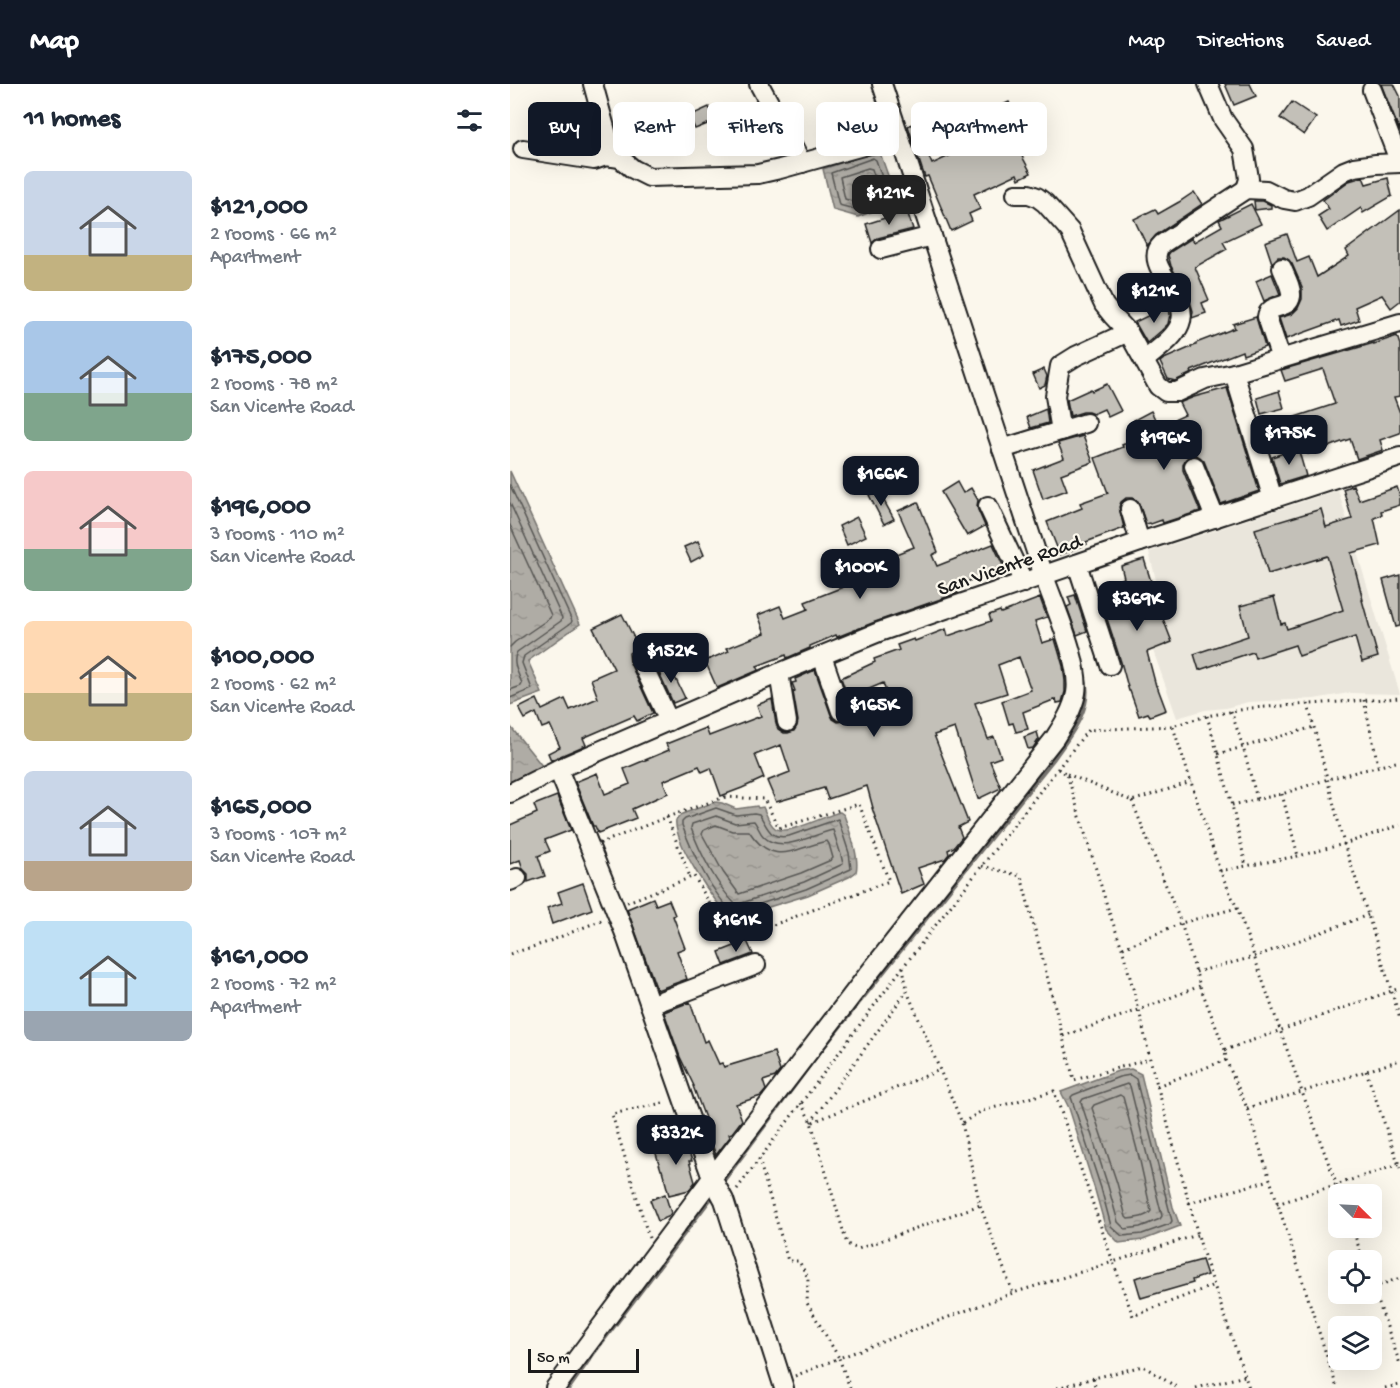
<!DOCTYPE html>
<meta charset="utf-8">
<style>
:root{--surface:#fff;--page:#f2f2f3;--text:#1f2937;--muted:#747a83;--accent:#111827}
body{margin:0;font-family:"Gochi Hand",sans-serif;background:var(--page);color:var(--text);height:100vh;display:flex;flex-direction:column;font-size:22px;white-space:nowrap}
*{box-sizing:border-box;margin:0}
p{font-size:20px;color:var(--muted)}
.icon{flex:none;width:33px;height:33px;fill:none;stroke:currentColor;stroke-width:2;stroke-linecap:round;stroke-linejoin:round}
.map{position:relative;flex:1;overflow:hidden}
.side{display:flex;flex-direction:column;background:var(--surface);width:510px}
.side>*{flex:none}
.top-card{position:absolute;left:18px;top:18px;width:570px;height:54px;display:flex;gap:12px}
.needle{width:39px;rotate:114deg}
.fabs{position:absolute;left:818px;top:1100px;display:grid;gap:12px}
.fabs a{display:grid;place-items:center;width:54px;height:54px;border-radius:9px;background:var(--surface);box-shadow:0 6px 24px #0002;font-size:30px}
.scale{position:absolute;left:18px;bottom:15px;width:111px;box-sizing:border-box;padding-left:6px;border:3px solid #1c1c1c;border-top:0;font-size:16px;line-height:21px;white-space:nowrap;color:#1c1c1c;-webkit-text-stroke:4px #fbf7ec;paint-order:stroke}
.price{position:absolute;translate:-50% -51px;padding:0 14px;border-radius:12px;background:var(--accent);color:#fff;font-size:20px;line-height:39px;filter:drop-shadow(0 2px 3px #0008)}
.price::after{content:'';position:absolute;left:50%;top:36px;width:18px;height:14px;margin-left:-9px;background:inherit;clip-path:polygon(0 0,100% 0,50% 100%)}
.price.selected{background:#222;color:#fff}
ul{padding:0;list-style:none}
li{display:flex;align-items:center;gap:18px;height:150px;padding:0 24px}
li span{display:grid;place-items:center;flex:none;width:168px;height:120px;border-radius:9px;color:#555}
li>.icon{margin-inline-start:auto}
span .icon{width:72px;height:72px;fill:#fffc;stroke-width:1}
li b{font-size:26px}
h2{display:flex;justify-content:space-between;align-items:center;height:72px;padding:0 24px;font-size:26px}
.chip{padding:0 21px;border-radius:9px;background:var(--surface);box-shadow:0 6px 24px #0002;font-size:21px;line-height:54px}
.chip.selected{background:var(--accent);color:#fff}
header{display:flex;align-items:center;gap:36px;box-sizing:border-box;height:84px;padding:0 30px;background:var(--accent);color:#fff}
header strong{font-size:28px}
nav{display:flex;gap:33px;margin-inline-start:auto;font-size:21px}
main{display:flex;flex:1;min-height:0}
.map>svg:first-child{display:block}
</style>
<header>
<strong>Map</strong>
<nav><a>Map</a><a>Directions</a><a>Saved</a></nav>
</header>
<main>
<section class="side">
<h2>11 homes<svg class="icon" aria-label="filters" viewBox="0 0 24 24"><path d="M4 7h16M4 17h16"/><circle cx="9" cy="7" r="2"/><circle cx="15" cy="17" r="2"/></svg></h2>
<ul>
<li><span style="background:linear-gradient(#c9d6e8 70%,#c2b280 0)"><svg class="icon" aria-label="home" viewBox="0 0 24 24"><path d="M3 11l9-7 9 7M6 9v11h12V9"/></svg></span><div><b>$121,000</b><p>2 rooms · 66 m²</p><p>Apartment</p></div></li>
<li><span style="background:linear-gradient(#a9c7e8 60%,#7fa58c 0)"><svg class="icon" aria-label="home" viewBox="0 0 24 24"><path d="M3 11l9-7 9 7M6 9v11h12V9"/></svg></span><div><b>$175,000</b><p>2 rooms · 78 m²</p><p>San Vicente Road</p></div></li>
<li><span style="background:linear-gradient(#f6c9c9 65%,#7fa58c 0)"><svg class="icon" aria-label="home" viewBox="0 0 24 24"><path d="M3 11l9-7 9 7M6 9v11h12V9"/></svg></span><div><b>$196,000</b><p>3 rooms · 110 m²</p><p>San Vicente Road</p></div></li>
<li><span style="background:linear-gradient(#ffd9b3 60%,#c2b280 0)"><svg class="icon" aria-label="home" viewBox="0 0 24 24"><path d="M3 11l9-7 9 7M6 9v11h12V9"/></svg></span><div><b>$100,000</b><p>2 rooms · 62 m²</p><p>San Vicente Road</p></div></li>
<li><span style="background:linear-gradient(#c9d6e8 75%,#b9a48a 0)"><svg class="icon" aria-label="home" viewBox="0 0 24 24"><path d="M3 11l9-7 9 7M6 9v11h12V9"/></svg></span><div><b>$165,000</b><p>3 rooms · 107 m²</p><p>San Vicente Road</p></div></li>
<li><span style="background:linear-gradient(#bfe0f5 75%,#9aa5b1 0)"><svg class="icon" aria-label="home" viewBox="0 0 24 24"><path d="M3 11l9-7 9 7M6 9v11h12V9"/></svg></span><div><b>$161,000</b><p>2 rooms · 72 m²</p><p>Apartment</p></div></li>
</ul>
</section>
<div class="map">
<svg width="890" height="1304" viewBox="0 0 890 1304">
<defs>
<pattern id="water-ripples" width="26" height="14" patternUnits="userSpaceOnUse" patternTransform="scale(1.5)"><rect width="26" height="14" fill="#afaca5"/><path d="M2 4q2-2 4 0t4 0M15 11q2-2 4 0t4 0" fill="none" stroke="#96938d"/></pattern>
</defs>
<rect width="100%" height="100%" fill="#fbf7ec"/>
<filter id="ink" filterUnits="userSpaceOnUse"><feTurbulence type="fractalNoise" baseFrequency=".0167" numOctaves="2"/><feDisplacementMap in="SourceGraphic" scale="12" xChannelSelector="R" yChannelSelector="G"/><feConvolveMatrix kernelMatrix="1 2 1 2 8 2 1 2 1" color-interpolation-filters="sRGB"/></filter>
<g filter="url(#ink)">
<path fill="#eae6dc" d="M828,406l62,204 -51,-1 -35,6 -66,3 -22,6 -21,2 -28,8 -43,-121 24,-9 -9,-36z"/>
<g fill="url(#water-ripples)" stroke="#74726e" stroke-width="1.5">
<path d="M369,66l16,45 -9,11 -28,11 -25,-7 -10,-41z"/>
<path d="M0,387l70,153 -52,37 14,32 -32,12z"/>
<path d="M0,642l37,46 -37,17z"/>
<path d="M205,718l7,1 14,6 21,-3 1,2 5,-1c3,6 6,17 12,21 11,9 51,-13 65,-16l4,3c5,15 16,42 12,57l-7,5 -41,18 -49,15 -19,9 -8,-1c-17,-12 -59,-78 -56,-98l6,-6z"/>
<path d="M621,985l10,5 32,133 7,19 -37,14 -24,3 -13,-14 -11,-39 -26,-82 -8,-16 57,-21z"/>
</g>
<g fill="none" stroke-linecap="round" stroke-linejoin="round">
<g stroke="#575653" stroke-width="1.5">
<path d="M363,74l3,2 11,32v3l-5,6 -24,9 -19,-5 -8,-32z"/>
<path d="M358,84l4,1 7,22 -1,3 -20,9 -13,-4 -5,-22z"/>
<path d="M0,401l62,136 -1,2 -47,33 -2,7 10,26 -22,9"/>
<path d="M0,419l52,115 -1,3 -44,31c-6,12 2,21 5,32l-1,2 -11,4"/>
<path d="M0,441l41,90 -1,3 -35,24 -5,5"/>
<path d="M206,724l20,7 18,-2 5,1c9,13 10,26 30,22l49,-17 11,34 2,16 -45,20 -49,16 -19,8h-4c-21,-17 -43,-63 -52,-88v-3l3,-3z"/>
<path d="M206,732l19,7 19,-2c4,5 5,11 10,16 18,17 49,-3 69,-7l8,25 2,9 -39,18 -68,23c-19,-19 -36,-52 -45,-77l1,-4z"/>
<path d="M206,741l16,6h17c24,37 45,17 78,10l2,3 4,14 -2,2 -30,13 -62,21 -16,-22 -21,-38 2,-4z"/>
<path d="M620,991l6,4 36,142 -2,3 -28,10 -20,2 -11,-10 -10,-38 -30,-91 2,-2 46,-18z"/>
<path d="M617,1000l3,2 32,130 -2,3 -20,8 -15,2 -7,-7 -10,-36 -27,-84 2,-3z"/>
<path d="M610,1011l3,2 17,64 11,50c-4,6 -15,7 -23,8l-2,-2 -9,-34 -25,-75 2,-3z"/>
</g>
<g stroke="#74726e" stroke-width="4.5">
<path d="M211,1100l97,-130 236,-296c16,-23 40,-51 30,-81"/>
<path d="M59,1304l24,-34 121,-160"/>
</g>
</g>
<g fill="#c3c0b8" stroke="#1c1c1c" stroke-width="1.5" fill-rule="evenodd">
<path d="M715,0h25l6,12 -22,9z"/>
<path d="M871,0h13l6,12v36z"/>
<path d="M499,18l17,36 -11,5 16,30 -12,6 -2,-5 -43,20 6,15 -11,5 3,7 -21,10 -23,-55 -3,1 -3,-8 -14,-43 6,-3 18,41 54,-25 -2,-6 18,-8 -8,-16z"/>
<path d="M782,18l24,16 -12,17 -24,-17z"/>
<path d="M199,23l6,14 -20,8 -6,-13z"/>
<path d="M853,93l3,7 22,-6 4,18 -29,17 -2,-5 -34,23 -9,-15 11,-7 -6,-9 26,-19z"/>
<path d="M684,108l8,12 -46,31 -9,11 -13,-27 21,-10 3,5 21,-12z"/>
<path d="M744,117h9l8,4v3l-16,2z"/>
<path d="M741,120l10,20 -38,18 4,7 -32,18 14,33 -7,3 4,10 -14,5 1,-7 -4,-13 -18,-32 -3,-11 2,-3 22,-14 2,4 28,-16 -3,-6z"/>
<path d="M890,126v91l-9,7 -9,-13 -27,12 4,13 -18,6 -2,-6 -53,19 -7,-21 13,-4 6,-6 4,-9v-12l-10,-23 -3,-4 -5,-3h-6l-6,6 -7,-21 22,-8 10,28 12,-5 8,20 32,-21 -3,-6z"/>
<path d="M397,127l6,18 -35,9 -6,5 -6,-19z"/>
<path d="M762,190l8,20 -16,7 -8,-20z"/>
<path d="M658,222l2,8 -2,10 -7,7 -14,12 -12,-21z"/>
<path d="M746,233l9,30 -22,8 -1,-4 -51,20 1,2 -17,8 -7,-2 -8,-17 4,-3 32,-14v-2l39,-15 -2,-4z"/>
<path d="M887,252l3,9v51l-6,1 6,16v20l-20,7 3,10 -26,9 -7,-20 -42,15 -13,-37 40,-13 -12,-35 -38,12 -4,-11 93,-27v1z"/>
<path d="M534,285l3,7 -2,9 -6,3 -6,-14z"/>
<path d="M597,300l14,27 -13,6 -4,-8 -11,5 -5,-2h-5l-13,4 -3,-16 24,-11 1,2z"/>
<path d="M717,304l32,103 -38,13 -17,-43 -4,-4 -4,-2h-6l-5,5 -2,5v5l17,41 -37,12 -1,-3 -11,4 -1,-1 -4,1 -8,-23 -6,-3h-6l-5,4 -2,5 5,21 -38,14 1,2 -27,11 -13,-33 35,-14 -2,-5 28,-10 -13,-35 28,-11 -1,-2 20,-8 -8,-17 17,-9 8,16 26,-12 -6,-12 15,-6z"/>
<path d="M769,307l5,17 -23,6 -4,-16z"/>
<path d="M536,325l2,14 -17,5 -4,-11z"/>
<path d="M573,352l10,26 -32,12 6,16 -24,9 -10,-29 31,-12 -6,-15z"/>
<path d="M788,364l8,28 -26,8 -8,-27z"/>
<path d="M447,398l6,11 8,-5 7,12 -1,6 1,4 7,16 -18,10 -26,-44z"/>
<path d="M843,401l6,15 38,-13 3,9v9l-19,6 1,4 -8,3 6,27 -29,8 12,47h-1l16,57 -16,5 -7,-25 -56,19 -4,-11 -40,13 -2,-6 -54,18 -5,-16 54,-18 -8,-30 34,-9 7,27 4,-1 2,6 56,-19 -16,-54 -59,18 -13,-45 66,-20 5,18 26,-8 -9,-30z"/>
<path d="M368,406l16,29 -10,5 -15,-29z"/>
<path d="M408,418l20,50 -6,3 5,11 56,-22 13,28 -15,6 -2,-6 -33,15 2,6 -83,29 -38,15 -1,-2 -26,11v2l-23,10 -1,-3 -29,11 2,4 -42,18 -12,-27 24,-10 -2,-3 38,-15 -7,-18 22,-9 5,12 23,-9 -3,-7 38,-15 -7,-17 46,-16 1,5 31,-12 -16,-36z"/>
<path d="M347,433l9,19 -19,9 -8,-19z"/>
<path d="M188,457l6,14 -13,7 -7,-15z"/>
<path d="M634,475l10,32 3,-1 4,11 -4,2 15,39 -25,10 9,34h1l9,24 -16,6 -2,-3 -9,3 -9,-25h-1l-8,-29 -24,-74 27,-10 -3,-12z"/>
<path d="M890,491v51l-4,1 -13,-47z"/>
<path d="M565,511l12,36 -10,4 -10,-28 4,-2 -3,-8z"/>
<path d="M530,514l7,19 -12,4 7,22 13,-4 8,27 2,15v11l-3,10 -5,1 -1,-4 -33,13 5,17 -12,3 -3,-9 -4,1 -7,-23 29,-11 -12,-33 -21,8 9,28 -32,10 13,36 6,-2 7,20 -11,4 11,27 -23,11 -23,-71 -21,7 34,87 -10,5 4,10 -8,10 -6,3 1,4 -4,5 -27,9 6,16 -23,10 -29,-86h1l-6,-22 -39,13 -4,-11 -48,14 -9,-21 23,-9 -9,-27 -26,10 9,23 -22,10 -21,8 -10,-28 -9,4 -3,-6 -36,15 5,12 -36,16 4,9 -38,15 -3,-7h-2l-18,-44 22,-9 8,21 25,-10 -6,-15 45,-19 -3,-6 40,-16 3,8 52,-20 -4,-11 15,-6 4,25 2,5 6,4h4l6,-2 3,-5 1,-5 -5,-29 2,-1 -3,-8 4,-1 -1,-3 20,-9 16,45 2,4 5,3 7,-1 5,-3 2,-4v-6l-11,-30 34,-16 -1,-3 25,-9 -2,-5 17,-6 1,2 31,-12 2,7 43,-15 -2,-6 11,-4 1,2zM373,599l7,21 -22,10 -8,-21z"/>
<path d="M112,530l17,34 -4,1 -6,4 1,10 23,50 -16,8 -3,-5 -51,22 3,7 -35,15 -3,-7 12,-6 -10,-22 -8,3 -6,-15 -11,6 -6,-11 18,-9 5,11 23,-11 5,11 28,-12 -7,-19 23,-10 -21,-41z"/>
<path d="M159,581l16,33 -12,5 -15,-33z"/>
<path d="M527,648l2,7 -6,9 -5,1 -4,-12z"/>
<path d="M47,712l14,34 -26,10 5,11 -12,5 7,20 -17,6v-8l-5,-5 -3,-9 -10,4v-39l27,-12 -3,-8z"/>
<path d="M73,799l9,26 -40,15 -5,-16 15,-5 -4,-11z"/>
<path d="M143,814l3,7 13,-5 6,15 -2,1 12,32 -8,3 10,28 -30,11 -30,-81z"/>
<path d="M237,857l6,13 -29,11 -5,-13z"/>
<path d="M180,918l14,40 4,-2 11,24 3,-1 2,4 50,-15 6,19 -5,6 -12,4 3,9 -5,6 -25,8 6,16 -10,13 -3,1 1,3 -14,18 -14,-36 3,-1 -12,-32h1l-14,-29 -16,-45z"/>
<path d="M174,1053l8,24h-3l6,21 -6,8 -20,5 -7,-25h-1l-7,-23z"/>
<path d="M155,1110l6,19 -3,4 -10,4 -8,-21z"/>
<path d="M692,1176l5,15 -15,5 1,3 -52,15 -6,-20z"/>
</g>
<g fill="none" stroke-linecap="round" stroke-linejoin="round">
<defs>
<g id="minor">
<path d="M83,0l20,73"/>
<path d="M249,0l43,79"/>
<path d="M698,0l15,35 21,30 4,23 1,7 -3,10"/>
<path d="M862,6l28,73"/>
<path d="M13,65l71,11 12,-4 14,2 13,11 16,8 109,-3 22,-5 119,-33"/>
<path d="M506,110h13l8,3 8,6 25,28 34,74 8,10 16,17 30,54 8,6h11l28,-13 29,-6 166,-50"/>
<path d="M371,165l51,-13"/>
<path d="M771,275l-14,-42c2,-15 22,-6 24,-21 1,-8 -6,-20 -9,-28"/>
<path d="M635,276c11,-10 29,-21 35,-36 12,-28 -40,-59 -18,-80l84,-55 20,1 18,9 11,2 13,-5 36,-25 10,-4 22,-3 24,-1"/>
<path d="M724,289l39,126"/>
<path d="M551,347l-6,-35 5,-30 16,-10 52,-24"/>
<path d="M492,365l84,-26"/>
<path d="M684,382l21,52"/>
<path d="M478,422l36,77"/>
<path d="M620,425l10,33"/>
<path d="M567,480l33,101"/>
<path d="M312,572l19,55"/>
<path d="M130,575l29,62"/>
<path d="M269,589l8,49"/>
<path d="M48,685l66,162 63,179 25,68 12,22 60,188"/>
<path d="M0,709l48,-24 221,-96 100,-41 261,-90 260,-85"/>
<path d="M0,797l7,-3"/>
<path d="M140,921l106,-40"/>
<path d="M45,1304l157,-210 154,-201 188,-238c9,-14 19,-29 22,-46 5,-29 -22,-88 -32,-117l-162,-492"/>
</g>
</defs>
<use href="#minor" stroke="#1c1c1c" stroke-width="22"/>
<g stroke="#1c1c1c" stroke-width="3" stroke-dasharray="1.5 4.5" stroke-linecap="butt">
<path d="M854,616l14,65"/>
<path d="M798,620l36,140 24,71 32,104"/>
<path d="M721,627l12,36 14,52"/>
<path d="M697,632l25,89 14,61"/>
<path d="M663,643l47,144 17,37 65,184 38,102"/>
<path d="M708,670l96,-27"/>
<path d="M548,685l9,5 42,138 13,36 17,62 11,49 52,191 47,138"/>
<path d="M557,690l65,27 59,-19"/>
<path d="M772,710l16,62"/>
<path d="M215,713l39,2 15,29 80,-24 30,77 -158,60 -37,-65 -74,29 -24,-60 71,-28z"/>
<path d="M622,717l49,122 19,63 25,64 1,10 21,48 90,280"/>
<path d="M722,721l50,-11 46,-15 72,-18"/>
<path d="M157,733l23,60"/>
<path d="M472,782l39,10 53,204 76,-21"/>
<path d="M710,787l78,-15 46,-12 56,-19"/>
<path d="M613,864l58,-25 56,-15"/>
<path d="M0,870l35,-11 57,-23"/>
<path d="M393,883l4,24 55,132 18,82 33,88"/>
<path d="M686,888l58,-15 114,-42"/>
<path d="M553,952l76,-26 61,-24"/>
<path d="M715,966l175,-62"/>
<path d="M856,987l34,97"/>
<path d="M647,1002l69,-26"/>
<path d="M291,1019l10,19 36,122 11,5 122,-44"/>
<path d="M737,1024l55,-16 98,-32"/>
<path d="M301,1038l96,-131"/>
<path d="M303,1038l127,-52"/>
<path d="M249,1075l29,102h11l9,17 -1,25 32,55 174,-65 100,-31 -59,-171 -72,20 -20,12"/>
<path d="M227,1105l166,-222 185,-237 84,-4 35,-10 44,-8 149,-10"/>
<path d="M679,1119l81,-23"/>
<path d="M767,1120l123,-40"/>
<path d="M842,1143l11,33"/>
<path d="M687,1151l-84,27 20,54 81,-31"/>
<path d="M139,1154l-37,-124 55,-12"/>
<path d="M861,1197l29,83"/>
<path d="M864,1203l26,-9"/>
<path d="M285,1292l44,-18 11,30"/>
<path d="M584,1294l1,10"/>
<path d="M547,1304l37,-10 49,-12 35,22"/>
<path d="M686,1304l49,-12"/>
<path d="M875,1304l15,-3"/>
</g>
<use href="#minor" stroke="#fbf7ec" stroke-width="18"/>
</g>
</g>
<g text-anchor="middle" stroke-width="4.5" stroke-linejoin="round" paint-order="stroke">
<g font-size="21" fill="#1c1c1c" stroke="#fbf7ec">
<text transform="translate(499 480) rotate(-19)" y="7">San Vicente Road</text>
</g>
</g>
</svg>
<div class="fabs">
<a><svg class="needle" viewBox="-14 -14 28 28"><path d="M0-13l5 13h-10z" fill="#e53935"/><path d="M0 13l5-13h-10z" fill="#747a83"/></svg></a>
<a><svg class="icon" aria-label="locate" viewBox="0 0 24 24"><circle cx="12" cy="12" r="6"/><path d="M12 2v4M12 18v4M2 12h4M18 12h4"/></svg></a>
<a><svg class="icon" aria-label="layers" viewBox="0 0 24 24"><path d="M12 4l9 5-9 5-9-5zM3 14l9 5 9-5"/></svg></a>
</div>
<div class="scale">50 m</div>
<b class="price selected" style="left:379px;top:142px">$121K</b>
<b class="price" style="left:644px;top:240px">$121K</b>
<b class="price" style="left:779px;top:382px">$175K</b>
<b class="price" style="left:654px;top:387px">$196K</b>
<b class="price" style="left:371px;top:423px">$166K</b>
<b class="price" style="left:350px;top:516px">$100K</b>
<b class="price" style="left:627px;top:548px">$369K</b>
<b class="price" style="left:161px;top:600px">$152K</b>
<b class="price" style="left:364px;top:654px">$165K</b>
<b class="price" style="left:226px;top:869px">$161K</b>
<b class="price" style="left:166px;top:1082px">$332K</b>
<div class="top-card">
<a class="chip selected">Buy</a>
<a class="chip">Rent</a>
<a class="chip">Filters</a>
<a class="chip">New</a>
<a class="chip">Apartment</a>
</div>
</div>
</main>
